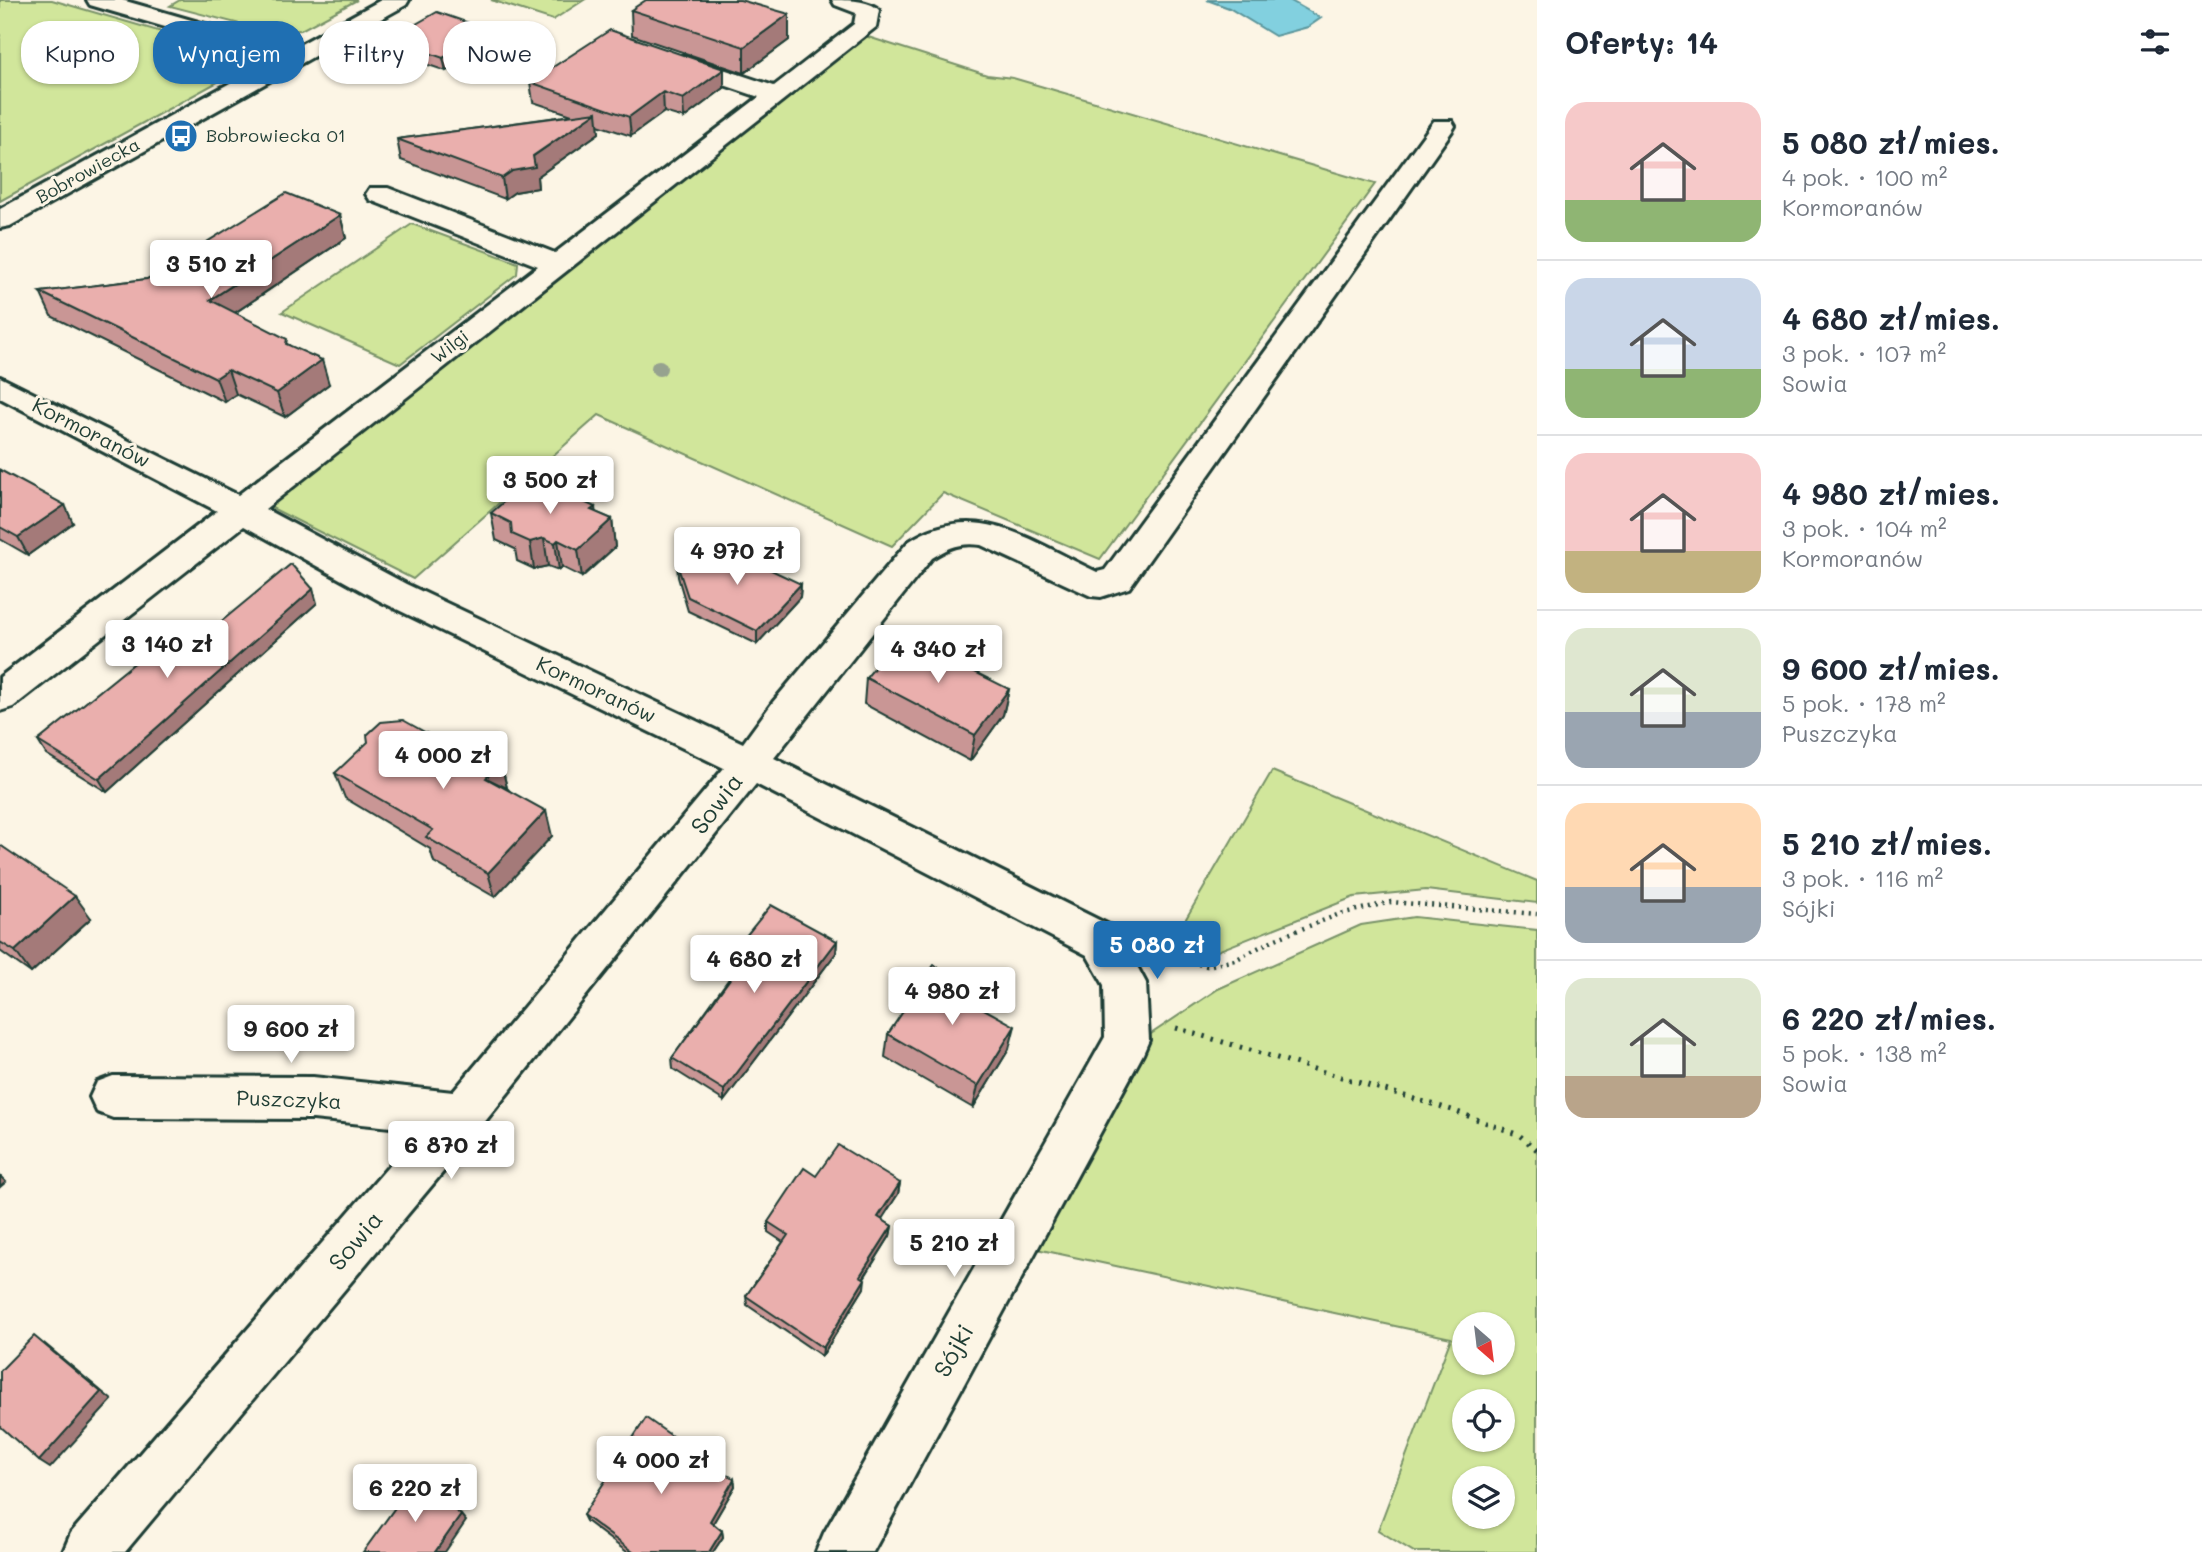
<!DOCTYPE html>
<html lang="pl">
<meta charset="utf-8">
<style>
:root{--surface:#fff;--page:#f2f2f3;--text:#1f2937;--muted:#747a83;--line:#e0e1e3;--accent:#1f6fb2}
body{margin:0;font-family:Mali,sans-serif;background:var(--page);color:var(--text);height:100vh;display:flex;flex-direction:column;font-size:26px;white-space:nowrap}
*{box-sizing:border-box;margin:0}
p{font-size:23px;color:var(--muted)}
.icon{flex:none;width:38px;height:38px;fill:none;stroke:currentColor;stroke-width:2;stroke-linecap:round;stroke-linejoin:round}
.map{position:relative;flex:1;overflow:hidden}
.panel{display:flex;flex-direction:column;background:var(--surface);width:665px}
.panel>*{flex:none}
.top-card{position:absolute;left:21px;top:21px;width:665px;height:63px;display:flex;gap:14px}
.needle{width:46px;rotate:152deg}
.buttons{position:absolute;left:1452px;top:1312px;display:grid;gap:14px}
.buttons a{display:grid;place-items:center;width:63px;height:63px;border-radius:50%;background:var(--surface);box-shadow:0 2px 5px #0004;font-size:35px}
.price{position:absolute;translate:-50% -60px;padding:0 16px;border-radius:7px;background:#fff;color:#222;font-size:23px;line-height:46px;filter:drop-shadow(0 2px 4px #0008)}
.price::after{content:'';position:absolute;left:50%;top:42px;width:21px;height:16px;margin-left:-10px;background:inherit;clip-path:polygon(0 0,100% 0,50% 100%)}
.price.current{background:var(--accent);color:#fff}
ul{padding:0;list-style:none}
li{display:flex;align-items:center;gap:21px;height:175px;padding:0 28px}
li+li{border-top:2px solid var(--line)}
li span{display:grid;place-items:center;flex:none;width:196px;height:140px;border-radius:21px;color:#555}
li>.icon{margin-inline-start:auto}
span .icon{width:84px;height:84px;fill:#fffc;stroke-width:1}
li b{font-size:30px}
h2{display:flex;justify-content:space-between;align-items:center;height:84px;padding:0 28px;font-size:30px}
.chip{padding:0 24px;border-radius:28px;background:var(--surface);box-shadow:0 2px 5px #0004;font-size:24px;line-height:63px}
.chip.current{background:var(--accent);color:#fff}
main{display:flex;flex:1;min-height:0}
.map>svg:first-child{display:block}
</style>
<main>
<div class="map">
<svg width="1537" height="1552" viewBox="0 0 1537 1552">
<rect width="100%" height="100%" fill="#fcf5e5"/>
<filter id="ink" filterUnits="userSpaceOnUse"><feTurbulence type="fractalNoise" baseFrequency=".0143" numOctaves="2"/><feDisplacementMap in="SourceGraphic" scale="14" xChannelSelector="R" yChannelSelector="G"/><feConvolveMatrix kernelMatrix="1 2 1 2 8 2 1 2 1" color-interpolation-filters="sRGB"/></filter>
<g filter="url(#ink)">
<g fill="#d1e69b" stroke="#789268" stroke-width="2" fill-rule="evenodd">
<path d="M0,0h52l206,60 -258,141z"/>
<path d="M180,0h177l-56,30 -30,2 -101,-26z"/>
<path d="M491,0h93l-31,20z"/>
<path d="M865,36l122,39 26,3 362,106 -275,375 -157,-66 -51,53 -293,-131 -186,164 -153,-77z"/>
<path d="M412,224l106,39 -1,11 -117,90 -118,-52z"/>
<path d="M1272,771l265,110v22l-111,-13 -72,7 -139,55 -38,-18z"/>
<path d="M1414,917l123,13v622h-123l-36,-22 73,-192 -419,-90 113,-210 73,-49 143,-64zM1465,1325h38v38h-38zM1465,1402h38v38h-38zM1465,1479h38v38h-38z"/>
</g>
<path fill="#82d0df" stroke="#5a959b" stroke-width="2" d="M1207,0h82l32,18 -13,9 -33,9 -46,-28z"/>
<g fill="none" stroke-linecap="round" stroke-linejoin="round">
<defs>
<g id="minor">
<path d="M87,0h35l170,49 89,-49h28l-3,5 -396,221 -10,2v-19l274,-150 -184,-54z"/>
<path d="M832,0c16,0 37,0 47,10l-3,17 -611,482 141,75 337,159 30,-41 135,-160c68,-45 125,0 189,30l8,-2 329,-449h18l3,5 -3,5 -323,457 -28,9 -10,-1 -110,-51c-20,-3 -32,2 -49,13l-158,200 343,171 29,54 3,57 -6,14 -270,498h-57l8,-19 281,-496 -1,-52 -17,-30 -331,-171 -277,345 -354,423h-62l8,-19 349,-403 -107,-11 -200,-1 -16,-6 -7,-15 7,-15 16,-6 200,1 140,15 271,-324 -342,-166 -138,-76 -231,181 -13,4v-34l217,-166 -217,-113v-21l238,118 300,-229 -168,-66 -4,-6 4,-6h18l167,65 204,-156 -91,-31 -4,-5 4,-5h16l90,30 80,-62 2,-11 -21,-8z"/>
</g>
</defs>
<use href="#minor" stroke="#1f3d34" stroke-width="6"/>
<path stroke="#1f3d34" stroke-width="4.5" stroke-dasharray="2 5" stroke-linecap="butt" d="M1164,957l43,9 28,-6 38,-20 67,-26 51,-12 146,12"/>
<path stroke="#1f3d34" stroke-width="5" stroke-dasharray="2.5 7" stroke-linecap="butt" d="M1176,1028l276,82 67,25 18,15"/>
<use href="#minor" fill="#fcf5e5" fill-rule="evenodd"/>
</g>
<circle fill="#96a28f" cx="659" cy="368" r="8"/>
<g fill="#c99695" stroke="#1f3d34" stroke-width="2">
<path d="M631,10l158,4v26l-45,33 -112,-38z"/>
<path d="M492,31l2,13 -48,27 -53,-18 -3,-14z"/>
<path d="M724,69v19l-40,30 -20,-6 -33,24 -33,-11 1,8 -62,44 1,11 -23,4 -10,7 -104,-39 -4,-21 175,-24 -39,-13 -3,-20z"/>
<path d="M340,215l6,23 -111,75 54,32 40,39 -44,33 -49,-23 -11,8 -174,-86 -11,-24 107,-13z"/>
<path d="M0,470l73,53 -45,32 -28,-16z"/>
<path d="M595,512l17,7 3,28 -33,30 -20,-10 -3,3 -11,-4 -14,3 -17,-8 -2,-12 -19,-9 -5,-27z"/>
<path d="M677,564l124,20 -1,13 -43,47 -69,-33 -10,-34z"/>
<path d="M317,603l-210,189 -61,-38 -8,-13 162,-102z"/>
<path d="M866,678l143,11 -6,26 -33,46 -106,-57z"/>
<path d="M448,745l53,18 6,25 45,48 -57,61 -61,-35 -4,-13 -85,-51 -10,-25z"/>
<path d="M0,845l91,73 -60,55 -31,-22z"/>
<path d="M837,941l-1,12 -112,148 -51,-32 -1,-11 61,-85 -4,-3 -1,-12z"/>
<path d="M977,1005l32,44 -36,59 -88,-51 3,-23z"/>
<path d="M900,1183l-2,11 -17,25 11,7 -2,10 -26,42v10l-42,68 -75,-51 -1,-9 37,-54 -15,-10v-10z"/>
<path d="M734,1479l1,7 -22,37 9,8 1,6 -10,15h-86l-41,-31 -3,-6z"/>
</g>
<g fill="#a47a79" stroke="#1f3d34" stroke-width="2">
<path d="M789,14v26l-45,33v-26z"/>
<path d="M492,31l2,13 -48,27 -3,-13z"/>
<path d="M724,69v19l-40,30 -1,-19z"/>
<path d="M663,92l1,20 -33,24 -2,-19z"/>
<path d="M597,112l2,21 -62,44 1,11 -23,4 -10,7 -3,-21z"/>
<path d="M340,215l6,23 -128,86 -8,-24z"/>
<path d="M322,360l7,24 -44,33 -8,-24z"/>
<path d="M228,370l8,24 -11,8 -9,-24z"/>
<path d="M65,505l8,18 -45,32 -10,-18z"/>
<path d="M595,507l3,25 14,-13 3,28 -33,30 -4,-27 13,-40z"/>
<path d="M544,538l4,28 -14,3 -4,-27z"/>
<path d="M558,540l4,27 -3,3 -4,-27z"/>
<path d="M801,584l-1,13 -43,47v-13z"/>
<path d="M313,589l4,14 -210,189 -8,-13z"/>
<path d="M1009,689l-6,26 -33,46 5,-26z"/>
<path d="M501,763l6,25 -21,-10z"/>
<path d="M546,811l6,25 -57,61 -7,-24z"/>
<path d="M75,896l16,22 -60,55 -16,-22z"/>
<path d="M837,941l-1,12 -112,148v-11z"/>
<path d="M980,991l-5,23 -2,-11z"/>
<path d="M1015,1026l-6,23 -36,59 5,-22z"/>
<path d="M0,1176l6,6 -6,5z"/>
<path d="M900,1183l-2,11 -21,33 1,-10z"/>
<path d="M892,1226l-2,10 -31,49 1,-9z"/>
<path d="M865,1279l-1,9 -42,68 1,-8z"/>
<path d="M45,1344l67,56 -62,68 -11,-7z"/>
<path d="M734,1479l1,7 -24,41 -1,-6z"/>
<path d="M461,1515l5,6 -21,31h-10z"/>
<path d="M722,1531l1,6 -10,15h-4z"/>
</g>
<g fill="#eaafad" stroke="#1f3d34" stroke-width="2">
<path d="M646,0h94l49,14 -45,33 -113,-37z"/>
<path d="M437,12l55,19 -49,27 -53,-19z"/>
<path d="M610,30l114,39 -41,30 -20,-7 -34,25 -99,-35z"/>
<path d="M597,112l-64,44 2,11 -23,4 -10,7 -105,-39z"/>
<path d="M286,193l54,22 -130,85 77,39 -1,5 36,16 -45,33 -49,-23 -12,8 -176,-86 107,-13z"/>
<path d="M0,470l65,35 -47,32 -18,-10z"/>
<path d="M531,478l64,29 -4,3 21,9 -34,31 -20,-10 -3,3 -11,-5 -14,4 -18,-8 -1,-11 -20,-10z"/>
<path d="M720,546l81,38 -44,47 -69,-34 -11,-33 30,-5z"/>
<path d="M291,564l22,25 -214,190 -61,-38 141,-114 21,12z"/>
<path d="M901,635l108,54 -34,46 -109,-57z"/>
<path d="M403,720l45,25 7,-7 46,25 -15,15 60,33 -58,62 -62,-36 7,-7 -98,-57 33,-31 -1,-7 14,-13z"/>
<path d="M0,845l75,51 -60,55 -15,-9z"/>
<path d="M771,905l66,36 -113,149 -52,-32 68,-93 -12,-7z"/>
<path d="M934,965l46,26 -7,12 42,23 -37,60 -90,-52z"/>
<path d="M838,1145l62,38 -22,34 14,9 -32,50 5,3 -42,69 -77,-52 42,-61 -20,-13 36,-54 12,8z"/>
<path d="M34,1336l67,56 -62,69 -39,-35v-55z"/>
<path d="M646,1418l88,61 -24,42 12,10 -13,21h-76l-50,-37z"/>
<path d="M415,1480l46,35 -26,37h-72z"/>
</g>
</g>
<defs>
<symbol id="bus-disc" viewBox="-11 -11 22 22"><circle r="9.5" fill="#1f6fb2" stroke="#fcf5e5"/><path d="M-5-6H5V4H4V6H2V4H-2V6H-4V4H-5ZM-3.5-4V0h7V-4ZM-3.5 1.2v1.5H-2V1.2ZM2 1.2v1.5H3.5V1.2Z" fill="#fff"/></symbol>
</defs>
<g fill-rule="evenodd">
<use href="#bus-disc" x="162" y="117" width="38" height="38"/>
</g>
<g text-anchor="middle" stroke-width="6" stroke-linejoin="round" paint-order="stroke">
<g font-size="18" fill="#1f3d34" stroke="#fcf5e5" text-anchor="start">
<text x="206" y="142">Bobrowiecka 01</text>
</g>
<g font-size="18" fill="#1f3d34" stroke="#fcf5e5">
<text transform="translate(88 171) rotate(-29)" y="6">Bobrowiecka</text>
<text transform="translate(450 347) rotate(-38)" y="6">Wilgi</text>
</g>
<g font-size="21" fill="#1f3d34" stroke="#fcf5e5">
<text transform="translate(91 433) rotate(27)" y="7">Kormoranów</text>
<text transform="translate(596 690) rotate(25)" y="7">Kormoranów</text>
<text transform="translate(289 1100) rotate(2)" y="7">Puszczyka</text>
</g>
<g font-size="24" fill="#1f3d34" stroke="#fcf5e5">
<text transform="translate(717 804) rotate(-53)" y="8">Sowia</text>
<text transform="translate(356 1241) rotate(-50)" y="8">Sowia</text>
<text transform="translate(954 1351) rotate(-61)" y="8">Sójki</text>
</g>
</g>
</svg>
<div class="buttons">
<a><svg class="needle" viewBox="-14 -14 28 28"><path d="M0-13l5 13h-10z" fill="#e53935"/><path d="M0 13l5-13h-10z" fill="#747a83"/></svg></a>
<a><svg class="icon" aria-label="locate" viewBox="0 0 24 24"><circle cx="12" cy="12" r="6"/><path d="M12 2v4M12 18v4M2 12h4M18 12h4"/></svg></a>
<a><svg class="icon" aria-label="layers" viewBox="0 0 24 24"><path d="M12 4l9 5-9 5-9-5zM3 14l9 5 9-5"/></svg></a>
</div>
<b class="price" style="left:211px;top:300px">3 510 zł</b>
<b class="price" style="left:550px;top:516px">3 500 zł</b>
<b class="price" style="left:737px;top:587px">4 970 zł</b>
<b class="price" style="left:167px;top:680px">3 140 zł</b>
<b class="price" style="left:938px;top:685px">4 340 zł</b>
<b class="price" style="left:443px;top:791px">4 000 zł</b>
<b class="price current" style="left:1157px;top:981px">5 080 zł</b>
<b class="price" style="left:754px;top:995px">4 680 zł</b>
<b class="price" style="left:952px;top:1027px">4 980 zł</b>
<b class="price" style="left:291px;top:1065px">9 600 zł</b>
<b class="price" style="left:451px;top:1181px">6 870 zł</b>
<b class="price" style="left:954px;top:1279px">5 210 zł</b>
<b class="price" style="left:661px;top:1496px">4 000 zł</b>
<b class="price" style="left:415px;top:1524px">6 220 zł</b>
<div class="top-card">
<a class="chip">Kupno</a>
<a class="chip current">Wynajem</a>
<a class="chip">Filtry</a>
<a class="chip">Nowe</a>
</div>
</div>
<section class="panel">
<h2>Oferty: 14<svg class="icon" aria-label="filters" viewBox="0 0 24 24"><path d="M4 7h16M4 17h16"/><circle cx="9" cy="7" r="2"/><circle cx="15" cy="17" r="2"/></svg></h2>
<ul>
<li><span style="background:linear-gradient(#f6c9c9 70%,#8fb573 0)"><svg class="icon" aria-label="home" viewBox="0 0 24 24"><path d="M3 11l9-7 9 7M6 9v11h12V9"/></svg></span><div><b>5 080 zł/mies.</b><p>4 pok. · 100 m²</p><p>Kormoranów</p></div></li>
<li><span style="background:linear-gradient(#c9d6e8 65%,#8fb573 0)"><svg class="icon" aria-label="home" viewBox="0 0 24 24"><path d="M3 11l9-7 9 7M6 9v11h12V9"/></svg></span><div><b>4 680 zł/mies.</b><p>3 pok. · 107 m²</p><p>Sowia</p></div></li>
<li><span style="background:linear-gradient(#f6c9c9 70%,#c2b280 0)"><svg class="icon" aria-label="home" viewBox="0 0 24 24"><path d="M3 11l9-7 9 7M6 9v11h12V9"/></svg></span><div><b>4 980 zł/mies.</b><p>3 pok. · 104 m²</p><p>Kormoranów</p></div></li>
<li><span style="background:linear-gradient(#dfe7d0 60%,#9aa5b1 0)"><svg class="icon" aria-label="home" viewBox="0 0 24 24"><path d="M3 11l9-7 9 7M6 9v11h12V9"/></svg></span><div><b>9 600 zł/mies.</b><p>5 pok. · 178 m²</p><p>Puszczyka</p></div></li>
<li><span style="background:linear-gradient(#ffd9b3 60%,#9aa5b1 0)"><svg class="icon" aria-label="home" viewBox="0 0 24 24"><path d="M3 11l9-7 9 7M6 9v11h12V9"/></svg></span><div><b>5 210 zł/mies.</b><p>3 pok. · 116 m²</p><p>Sójki</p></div></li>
<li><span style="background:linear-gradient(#dfe7d0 70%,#b9a48a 0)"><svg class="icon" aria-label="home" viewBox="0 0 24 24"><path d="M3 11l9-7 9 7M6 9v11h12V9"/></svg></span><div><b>6 220 zł/mies.</b><p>5 pok. · 138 m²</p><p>Sowia</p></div></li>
</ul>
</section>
</main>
